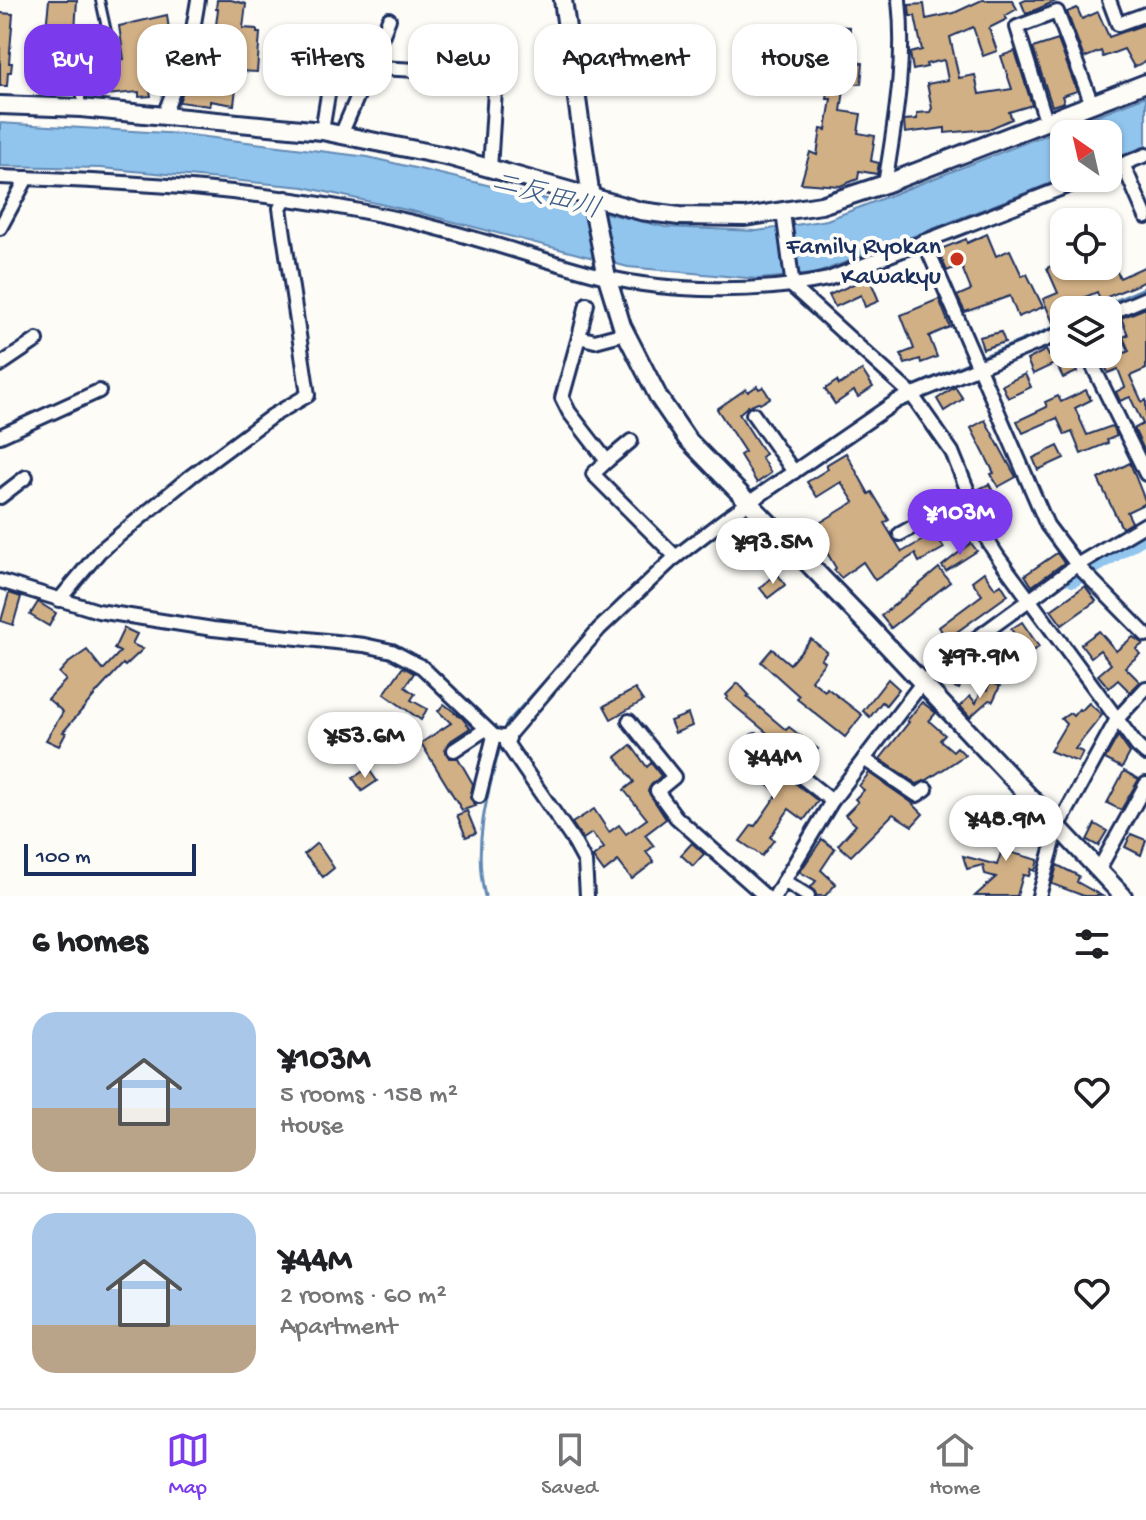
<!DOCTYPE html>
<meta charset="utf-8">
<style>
:root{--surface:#fff;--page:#f2f2f2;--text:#202124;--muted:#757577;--line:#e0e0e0;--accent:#7c3aed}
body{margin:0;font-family:"Gochi Hand","Klee One",sans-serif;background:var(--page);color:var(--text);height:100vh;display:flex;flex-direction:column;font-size:30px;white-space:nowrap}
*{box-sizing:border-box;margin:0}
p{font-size:26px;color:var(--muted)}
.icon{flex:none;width:44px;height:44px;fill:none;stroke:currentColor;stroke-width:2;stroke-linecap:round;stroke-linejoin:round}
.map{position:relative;height:896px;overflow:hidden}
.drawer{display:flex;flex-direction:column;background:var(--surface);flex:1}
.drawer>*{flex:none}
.guide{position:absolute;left:24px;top:24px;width:1098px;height:72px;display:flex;gap:16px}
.needle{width:52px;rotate:326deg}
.buttons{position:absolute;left:1050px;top:120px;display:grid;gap:16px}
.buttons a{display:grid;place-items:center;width:72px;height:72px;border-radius:16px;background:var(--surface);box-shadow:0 2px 6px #0004;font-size:40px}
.scale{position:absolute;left:24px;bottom:20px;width:172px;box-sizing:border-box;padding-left:8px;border:4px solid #1b2f5e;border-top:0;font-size:22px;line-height:28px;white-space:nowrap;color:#1b2f5e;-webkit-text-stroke:6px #fdfcf7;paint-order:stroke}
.price{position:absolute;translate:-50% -68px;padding:0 18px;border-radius:28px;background:#fff;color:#222;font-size:26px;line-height:52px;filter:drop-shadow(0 2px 4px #0008)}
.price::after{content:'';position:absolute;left:50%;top:48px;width:24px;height:18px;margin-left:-12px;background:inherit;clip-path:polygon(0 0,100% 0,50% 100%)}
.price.active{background:var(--accent);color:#fff}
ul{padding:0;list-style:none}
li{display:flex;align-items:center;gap:24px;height:200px;padding:0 32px}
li+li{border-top:2px solid var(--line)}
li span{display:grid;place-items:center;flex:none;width:224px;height:160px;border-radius:24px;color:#555}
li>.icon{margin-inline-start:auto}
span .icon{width:96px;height:96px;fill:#fffc;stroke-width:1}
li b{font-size:34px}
h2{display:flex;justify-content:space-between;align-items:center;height:96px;padding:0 32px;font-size:34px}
.tag{padding:0 28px;border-radius:24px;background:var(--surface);box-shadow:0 2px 6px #0004;font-size:28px;line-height:72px}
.tag.active{background:var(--accent);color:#fff}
.dock{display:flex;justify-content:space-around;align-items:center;height:112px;border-top:2px solid var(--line);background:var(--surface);font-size:22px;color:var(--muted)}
.dock a{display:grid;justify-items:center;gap:4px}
.dock .active{color:var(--accent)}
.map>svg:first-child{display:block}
</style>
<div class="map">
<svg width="1146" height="896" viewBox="0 0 1146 896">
<rect width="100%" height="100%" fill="#fdfcf7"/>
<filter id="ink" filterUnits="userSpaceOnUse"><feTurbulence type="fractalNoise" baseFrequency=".0125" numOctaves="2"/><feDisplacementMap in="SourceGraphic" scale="16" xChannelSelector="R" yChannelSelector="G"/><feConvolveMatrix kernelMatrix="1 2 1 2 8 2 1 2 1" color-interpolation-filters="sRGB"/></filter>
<g filter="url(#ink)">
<path fill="#91c5ee" stroke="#6289b4" stroke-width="2" d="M1146,96v50l-38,15v-27h-44v44l-249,96 -57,5 -130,-12 -208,-54 -116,-26 -203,-19 -101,-2v-43l182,11 186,23 297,70 92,4 70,-11z"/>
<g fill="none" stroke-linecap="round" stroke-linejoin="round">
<g stroke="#6289b4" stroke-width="3">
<path d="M1094,310l52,-23"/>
<path d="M977,359l87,-36"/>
<path d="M911,387l59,-25"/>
<path d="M883,402l18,-10"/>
<path d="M812,450l35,-23"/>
<path d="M761,485l16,-11"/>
<path d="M677,548l39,-31"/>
<path d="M504,731l2,-7 86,-96"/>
<path d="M485,896c-13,-50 3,-105 16,-153"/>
</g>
<path stroke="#91c5ee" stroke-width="20" d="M1073,577l73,-45"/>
</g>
<g fill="#d2b085" stroke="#1b2f5e" stroke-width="2">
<path d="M49,0h28l-6,94 -28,-1 7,-63 -4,-1z"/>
<path d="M217,0h14l15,4 -3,24 14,1v4h3l-3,39 -19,-1 -4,34 -24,-4v5l-31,-4 8,-21 8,1 2,-17 -3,-1 1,-6 7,-28 13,3 3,-24h-2z"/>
<path d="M982,0h30l5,9 -12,7 2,3 -18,9 8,23 -14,5 -10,-29 -23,10 9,41 16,-3 4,19 33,-5 -11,-33 14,-5 17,54 -23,7 3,7 -23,10 -44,4v-5l-40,5 -1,-13 13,-1v-6l13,-1 2,-4 -5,-24 21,-4 -4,-20 -18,4 1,3 -14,3 -3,-17 12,-3 -7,-34h-5l-1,-11 15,-1 2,15 28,-6z"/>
<path d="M1026,0h32l-32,14 -5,-12z"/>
<path d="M1077,8l5,11 16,-7 11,25 37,-13v37l-12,6 -10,-18 -21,8 -2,-6 -17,7 -17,-46z"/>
<path d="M0,13l13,1 -4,49h3l-1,9h-3l-1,14h-7z"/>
<path d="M167,15l2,15 -14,1 4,31 3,-1 3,22 -16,2 2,11 -12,1v-5l-46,4 -3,-23 16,-2 -1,-6 7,-1 -1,-4 13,-1 -5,-33z"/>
<path d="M834,26l16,1 -2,34 15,2 -2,21 -16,-1 -4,28 20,3 -3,19 17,3 -4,25 8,2 -2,11 -18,-3 -1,8 -18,7 -39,-3 9,-31 7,3 4,-26 5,1 5,-31h-4z"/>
<path d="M1058,40l19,51 -15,5 2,6 -12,4 -19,-58z"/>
<path d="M987,234l9,22 14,-6 12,26 5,-2 16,33 -25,10 -8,-21 -45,16 -8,-16 14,-6 -10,-25 -14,6 -9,-21 28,-11 1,4z"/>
<path d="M1064,260v6h50l6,12 26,-12v15l-46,19 -3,-8 -31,13 2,5h-4v8l-11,5 -10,-24 15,-6 -11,-25z"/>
<path d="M869,277l10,24 -14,6 -4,-12 -26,12 -6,-12z"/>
<path d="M939,299l11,28 -21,9 8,21 -16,6 -1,-4 -15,5 -4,-10 13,-5 -13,-34z"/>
<path d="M1146,308v61l-16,7 12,26 4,-2v54l-11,-23v-3l8,-4 -13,-27 -10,4 -4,-9 9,-5 -7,-18 -10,4 -4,-10 25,-12 -6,-14 5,-2 -7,-17z"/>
<path d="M1001,332l4,10 -22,7 -4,-12z"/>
<path d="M1064,349v5h5l8,18 -14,6 -7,-15 -23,11 -6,-14 19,-10 3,6z"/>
<path d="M862,370l11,17 -15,10 -4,-6 -19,13 -10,-15 12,-8 2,4z"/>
<path d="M1025,374l6,13 -23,11 -6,-13z"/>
<path d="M757,386l2,3 4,-2 7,11 -10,6 -2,-2 -10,4 -9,8 26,40 -4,3 10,16 -14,10 -17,-28 5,-3 -28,-43 29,-20 2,3z"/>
<path d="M955,387l8,12 -19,12 -7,-12z"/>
<path d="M1086,390l5,10 -16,8 12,27 25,-9 5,10 -10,4 1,3 -27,11 -9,-22 -7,3 -8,-17 -34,15 -6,-12 30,-14 -2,-5 13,-6 3,6z"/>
<path d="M985,420l31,57 -18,10 -7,-13 3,-1 -23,-45z"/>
<path d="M1058,446l6,12 -26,12 -5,-12z"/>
<path d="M846,453l23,41 3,-2 17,28 -5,3 18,29 33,-19 9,15 -25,14 -4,-8 -40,26 -12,-18 -22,16 -7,-8 2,-2 -13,-22 -9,6 -11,-19 51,-31 -13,-20 -24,15 -10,-15 21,-13 -2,-4z"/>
<path d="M1130,463l16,40 -19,9 5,10 -10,6 -24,-49z"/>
<path d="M989,484l8,15 -14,6 -6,-15z"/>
<path d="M959,516l5,10 -21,12 -5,-10z"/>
<path d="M971,543l6,8 -31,20 -4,-5z"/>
<path d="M1057,553l7,10 -32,23 -7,-11z"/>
<path d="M939,568l11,14 -59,46 -10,-12z"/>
<path d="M984,572l11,16 6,-4 7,11 -61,44 -8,-12 43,-32 -10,-14z"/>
<path d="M777,573l8,12 -17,13 -8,-10z"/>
<path d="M1085,586l11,15 -34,24 -11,-15z"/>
<path d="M9,593l12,4 -8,28 -12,-4z"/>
<path d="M38,602l18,11 -7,13 -19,-11z"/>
<path d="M1022,622l17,25 -26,17 -3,-5 -14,10 11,-29 8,-5 -4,-6z"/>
<path d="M124,628l13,6 -5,10 11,5 -18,17 -2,-2 -24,26 -36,42 3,1 -7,13 -13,-6 17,-28 -15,-13 18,-19 -7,-7 8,-9 20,-14 16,20 17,-18 -6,-3z"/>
<path d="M1099,631l17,20 17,-14 10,7 -7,5 4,5 -15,13 15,15 -10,10 -12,-12 -9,8 -11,-13 13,-11 -11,-14 -9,7 -10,-13z"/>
<path d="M811,639l16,13 -6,7 4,3 -14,18 14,11 2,-3 35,27 -17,22 -48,-38 2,-3 -38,-34 11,-13 18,15z"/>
<path d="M993,644l5,8 -24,16 -7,-10z"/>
<path d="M403,667l11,6 -9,14 10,7 -4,6 16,9 -6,11 -37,-26z"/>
<path d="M957,669l9,4 -7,16 -17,-7 4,-8 7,3z"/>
<path d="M888,679l11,10 -13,16 -4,-3 -12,15 -7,-6z"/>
<path d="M990,682l10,4 -7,15 -4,-1 -19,17 -10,-11 10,-10 6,7 6,-15 5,2z"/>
<path d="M738,683l11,12 -2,2 39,33 3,-3 29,22 -12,16 -80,-66 2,-2 -2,-2z"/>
<path d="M635,689l8,12 -32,18 -7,-13z"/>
<path d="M922,702l14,11 -7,8 16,14 -5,5 13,11 4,-4 8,8 -38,25 -10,4 -37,-25 29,-37 -2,-1z"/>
<path d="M1089,703l13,12 -27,34 8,3 -5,10 -28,-11 16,-27 -5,-5 9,-6 3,3 6,-7 2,2z"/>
<path d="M444,704l18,14 8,10 -21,14 -4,8 4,8h9l15,26 -3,14 6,8 -14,4 -41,-67 30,-20 -13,-12z"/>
<path d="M688,714l4,12 -17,7 -5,-12z"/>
<path d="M1118,736l12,17 -8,15 -17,-9z"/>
<path d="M631,745l16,22 4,-4 10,13 -10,9 -3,6 18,28 -21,16 9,11 -8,6 8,10 -22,17 -14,-18 -14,11 -11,-15 11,-9 -12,-15 -9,6 -11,-16 22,-14 15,23 10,-7 7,9 21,-15 -23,-29 10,-8 -18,-25z"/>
<path d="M749,747l69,54 -14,19 -15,-11 -19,28 4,3 -12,16 -22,-15 12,-16 3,1 23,-33 -41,-33z"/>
<path d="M368,768l9,13 -15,10 -9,-13z"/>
<path d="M1124,771l15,8 -18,31 -14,-7z"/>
<path d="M869,773l42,29 12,12 -11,12 -19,-12 -42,42 -13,-11 18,-20 -11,-10 13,-13 -3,-3 9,-9 -5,-4z"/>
<path d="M467,811l9,22 -10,4 -9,-22z"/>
<path d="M1012,813l16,11 -19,28 29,8 -3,11 -4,-2 -2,7 -6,-1 -6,21h-42l21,-19 -11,-3 -2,-9 -16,4 -4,-13 34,9 7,-22 -8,-5z"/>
<path d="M1095,824l12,7 -9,15 -11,-6z"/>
<path d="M1131,834l15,6 -5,15 -16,-8z"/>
<path d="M822,839l13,10 -14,21 15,14 -11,12h-8l-6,-9 5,-6 -16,-9z"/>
<path d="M317,843l17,25 -11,9 -19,-23z"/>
<path d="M692,843l12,11 -11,12 -12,-11z"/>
<path d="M1057,865l22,11 -2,6 25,14h-18l-32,-12z"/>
</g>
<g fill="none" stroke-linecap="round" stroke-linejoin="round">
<defs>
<path id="lane" d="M81,106v-41l8,-9 22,-6 -11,-50"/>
<g id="street">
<path d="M1109,0l9,24 28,-10"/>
<path d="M287,60l46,7"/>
<path d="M368,72l21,-53"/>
<path d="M164,115l26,-68 8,-47"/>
<path d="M1046,121l-29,-94 40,-15 35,92"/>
<path d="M322,131l12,-73"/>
<path d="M341,135l27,-63 10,-4 118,6 -6,95"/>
<path d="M1123,164l23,53"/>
<path d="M1108,170l38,-15"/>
<path d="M0,177c137,5 274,13 408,44 67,15 131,39 198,56 65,16 156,16 222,2l260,-101"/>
<path d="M885,184c10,-62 21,-121 14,-184"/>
<path d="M783,212l10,75"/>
<path d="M0,228l27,-50"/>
<path d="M924,241l123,284 30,40 69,70"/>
<path d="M793,287l119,108 40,57 37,91 9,14 139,189 9,8"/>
<path d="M587,304l-8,33 16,4 30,-8"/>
<path d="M1108,314l38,-16"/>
<path d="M579,337l-17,61 7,14 38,49 24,-20"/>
<path d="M1087,354l59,120"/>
<path d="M0,365l37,-25"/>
<path d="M753,414l41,58"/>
<path d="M0,436l99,-45"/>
<path d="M607,461l-14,13 83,83"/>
<path d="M0,497l26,-20"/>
<path d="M900,534l70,-39"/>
<path d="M0,581l98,30 115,18 151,16 28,6 30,16 72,69 15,2"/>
<path d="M59,600l41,-49 91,-75 81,-60 36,-21 -28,-187 6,-10"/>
<path d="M629,721l45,56 -17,14 19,26 89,79"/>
<path d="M756,741l76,60"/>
<path d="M454,750l32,-21"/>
<path d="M864,759l53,36 9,-6"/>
<path d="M479,796l15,-60"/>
<path d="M1099,869l47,-85"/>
<path d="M784,881l24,15"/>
<path d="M587,896l-2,-34 -12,-22 -66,-96 3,-11 89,-104 74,-70 52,-40 172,-118 167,-69"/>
<path d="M775,896l57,-95 90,-118 33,-29 122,-89 69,-41"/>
<path d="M1039,896l19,-69 59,-108 29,-31"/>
</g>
<g id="secondary">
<path d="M563,0l28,198 16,79 15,49 37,72 28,41 179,184 257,273"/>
<path d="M0,105l81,3 241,23 128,26 191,54 38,5 66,1 76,-12 64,-21 261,-101"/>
</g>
</defs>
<use href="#lane" stroke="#1b2f5e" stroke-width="12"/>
<use href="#street" stroke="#1b2f5e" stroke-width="18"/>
<use href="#secondary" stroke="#1b2f5e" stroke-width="22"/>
<use href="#lane" stroke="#fdfcf7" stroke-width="6"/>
<use href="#street" stroke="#fdfcf7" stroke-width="12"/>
<use href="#secondary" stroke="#fdfcf7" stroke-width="16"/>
</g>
</g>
<circle fill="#c8321e" stroke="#fdfcf7" stroke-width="3" cx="957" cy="259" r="8"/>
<g text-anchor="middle" stroke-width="8" stroke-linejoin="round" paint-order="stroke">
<g font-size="26" fill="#1b2f5e" stroke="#fdfcf7" text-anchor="end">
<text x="941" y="253">Family Ryokan<tspan x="941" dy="30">Kawakyu</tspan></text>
</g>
<g font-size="28" font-style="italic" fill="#3e5c89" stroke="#fdfcf7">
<text transform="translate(547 193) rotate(15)" y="10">二反田川</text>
</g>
</g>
</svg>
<div class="buttons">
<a><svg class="needle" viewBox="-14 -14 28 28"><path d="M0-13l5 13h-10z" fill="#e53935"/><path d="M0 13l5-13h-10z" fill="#757577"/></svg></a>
<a><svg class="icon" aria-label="locate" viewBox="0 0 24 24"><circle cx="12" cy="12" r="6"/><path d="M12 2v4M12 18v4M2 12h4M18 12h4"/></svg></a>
<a><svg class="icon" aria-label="layers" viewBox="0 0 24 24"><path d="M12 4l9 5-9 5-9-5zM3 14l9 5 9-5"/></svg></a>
</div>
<div class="scale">100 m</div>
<b class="price active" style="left:960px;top:557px">¥103M</b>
<b class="price" style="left:773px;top:586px">¥93.5M</b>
<b class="price" style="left:980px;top:700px">¥97.9M</b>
<b class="price" style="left:365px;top:780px">¥53.6M</b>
<b class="price" style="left:774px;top:801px">¥44M</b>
<b class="price" style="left:1006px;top:863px">¥48.9M</b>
<div class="guide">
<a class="tag active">Buy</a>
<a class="tag">Rent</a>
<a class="tag">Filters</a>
<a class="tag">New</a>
<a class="tag">Apartment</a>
<a class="tag">House</a>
</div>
</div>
<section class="drawer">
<h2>6 homes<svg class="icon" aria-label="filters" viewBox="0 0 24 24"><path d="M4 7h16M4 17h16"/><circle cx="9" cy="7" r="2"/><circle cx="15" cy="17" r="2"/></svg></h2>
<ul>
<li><span style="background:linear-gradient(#a9c7e8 60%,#b9a48a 0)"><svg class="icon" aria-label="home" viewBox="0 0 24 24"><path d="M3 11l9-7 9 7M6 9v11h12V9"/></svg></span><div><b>¥103M</b><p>5 rooms · 158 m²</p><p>House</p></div><svg class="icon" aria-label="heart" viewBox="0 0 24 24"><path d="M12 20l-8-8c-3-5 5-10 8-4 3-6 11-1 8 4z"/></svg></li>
<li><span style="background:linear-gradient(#a9c7e8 70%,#b9a48a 0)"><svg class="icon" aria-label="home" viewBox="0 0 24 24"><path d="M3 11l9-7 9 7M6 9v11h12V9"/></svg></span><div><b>¥44M</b><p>2 rooms · 60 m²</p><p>Apartment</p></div><svg class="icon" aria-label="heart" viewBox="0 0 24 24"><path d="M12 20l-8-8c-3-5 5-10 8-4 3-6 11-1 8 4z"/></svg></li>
</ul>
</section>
<nav class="dock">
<a class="active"><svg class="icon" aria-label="map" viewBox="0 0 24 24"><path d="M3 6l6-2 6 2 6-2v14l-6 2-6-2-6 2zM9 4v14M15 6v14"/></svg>Map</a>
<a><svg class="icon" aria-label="saved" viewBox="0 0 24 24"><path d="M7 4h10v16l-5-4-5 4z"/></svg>Saved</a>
<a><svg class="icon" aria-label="home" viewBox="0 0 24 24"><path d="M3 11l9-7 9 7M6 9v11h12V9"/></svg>Home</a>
</nav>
